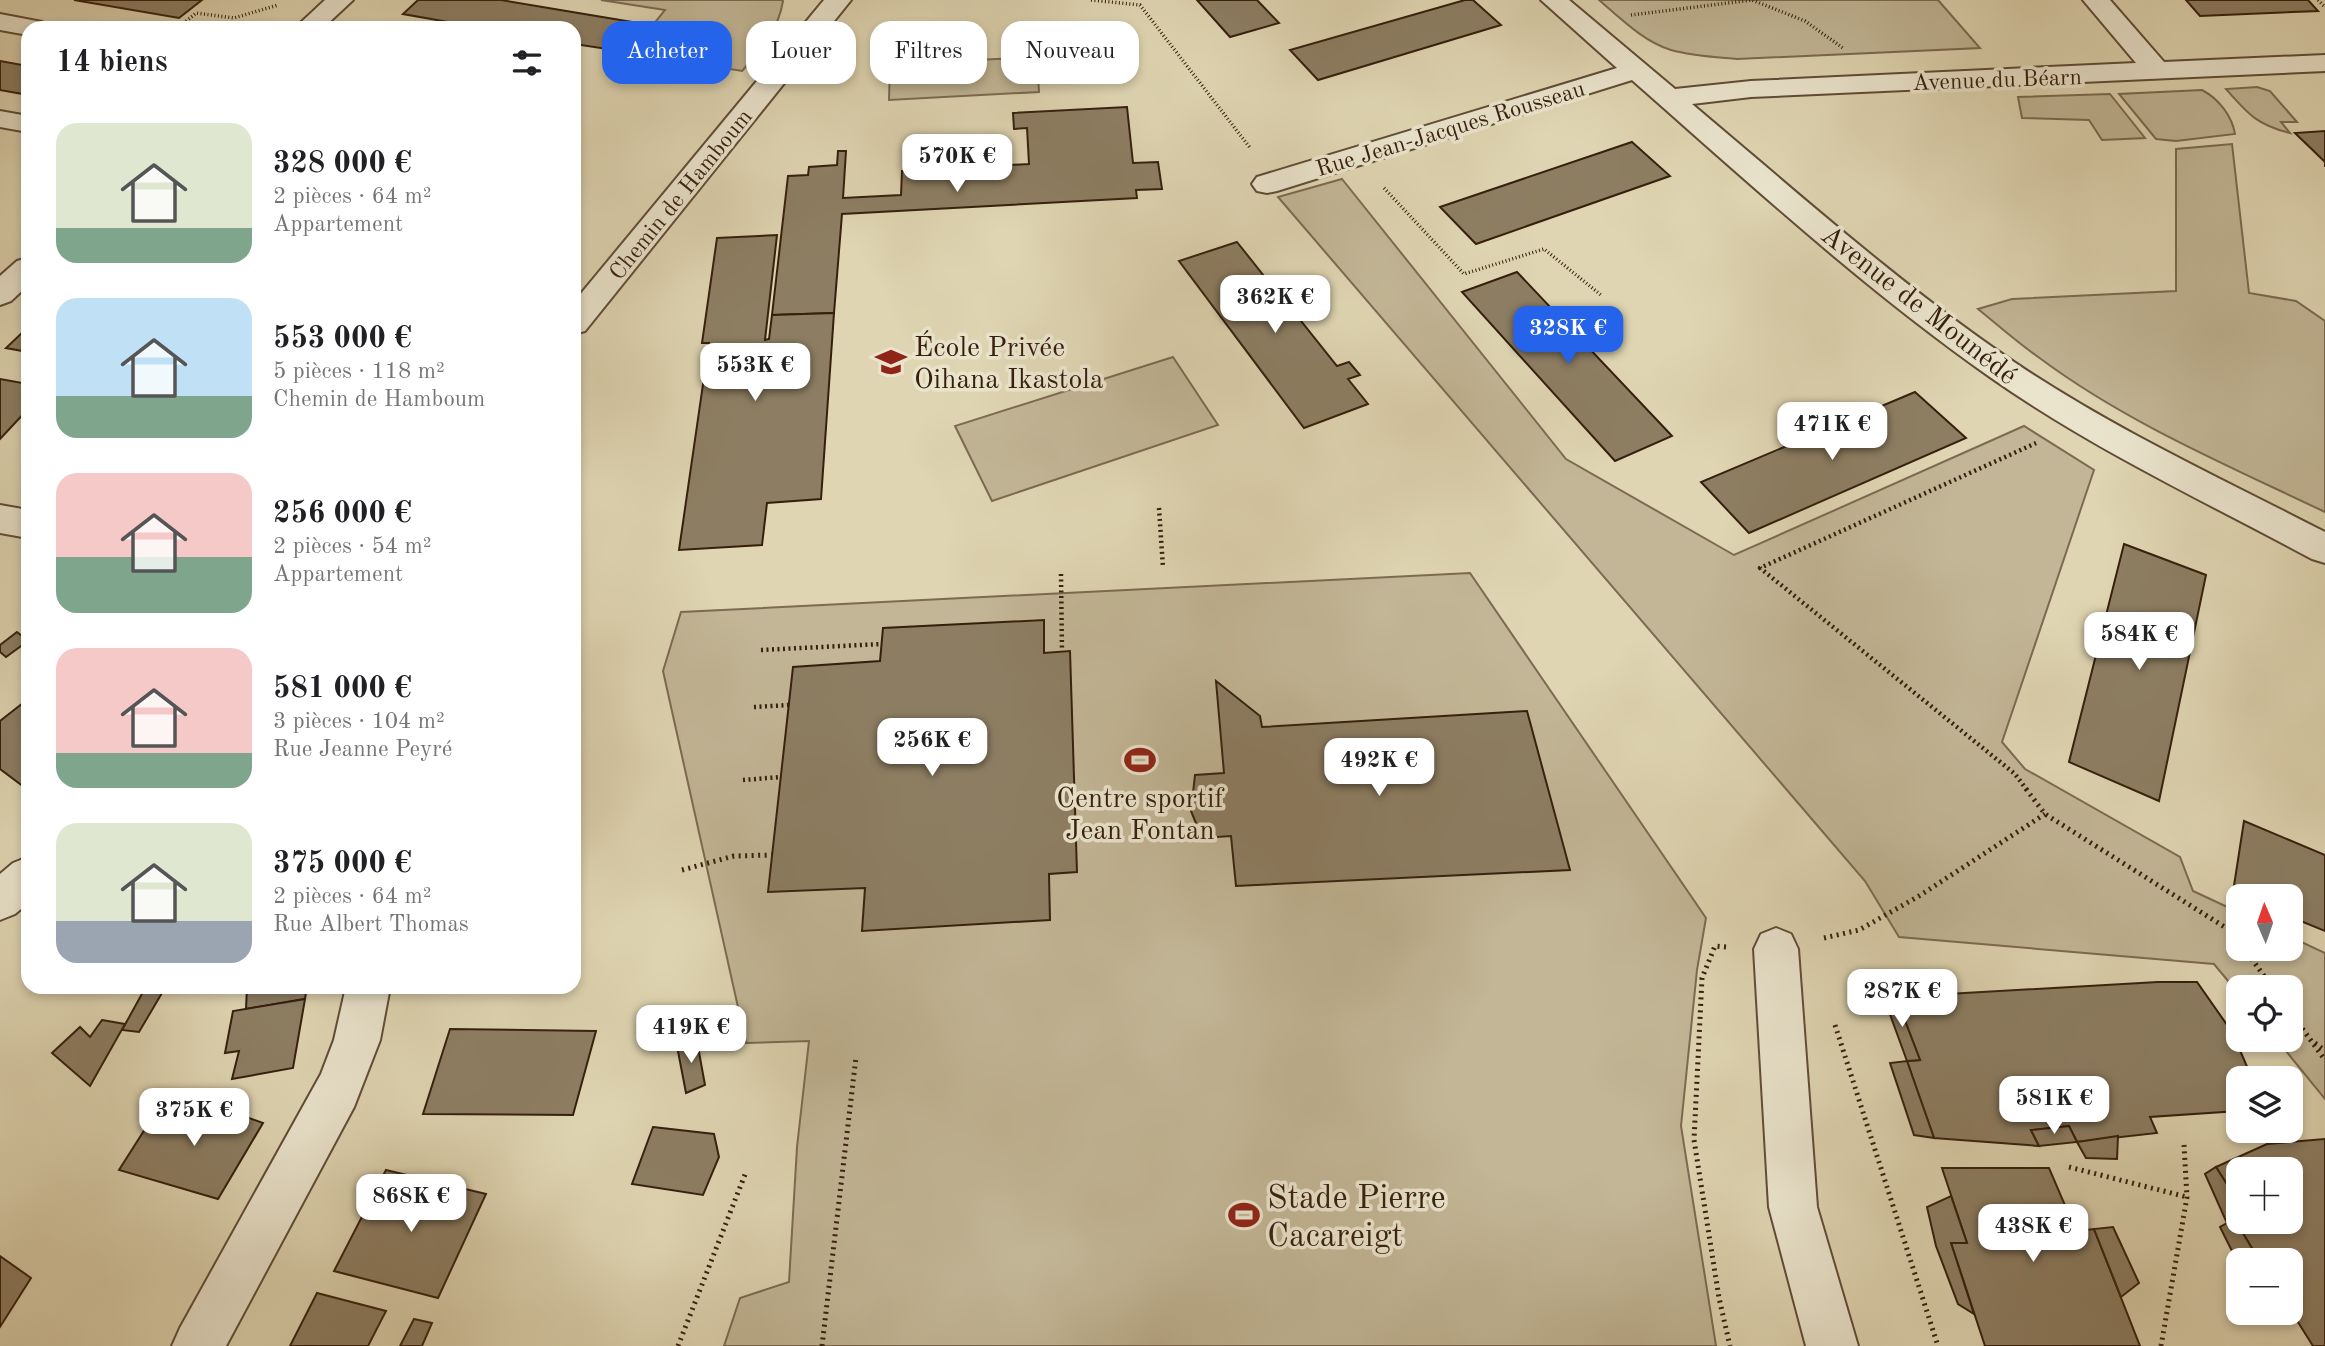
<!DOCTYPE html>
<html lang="fr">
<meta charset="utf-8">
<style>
:root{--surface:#fff;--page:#f2f2f2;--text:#202124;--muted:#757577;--accent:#2563eb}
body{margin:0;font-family:"Old Standard TT",serif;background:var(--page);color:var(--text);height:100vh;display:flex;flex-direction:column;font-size:26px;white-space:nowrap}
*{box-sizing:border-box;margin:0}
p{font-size:23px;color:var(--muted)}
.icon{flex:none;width:38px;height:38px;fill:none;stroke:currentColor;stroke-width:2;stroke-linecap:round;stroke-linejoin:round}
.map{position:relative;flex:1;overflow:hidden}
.drawer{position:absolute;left:21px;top:21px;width:560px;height:973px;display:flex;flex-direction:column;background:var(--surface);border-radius:21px;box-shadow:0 4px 10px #0003}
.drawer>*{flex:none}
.hud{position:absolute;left:602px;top:21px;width:665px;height:63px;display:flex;gap:14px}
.needle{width:46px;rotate:358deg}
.controls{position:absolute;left:2226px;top:884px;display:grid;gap:14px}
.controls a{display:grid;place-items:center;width:77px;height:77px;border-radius:14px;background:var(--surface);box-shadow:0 4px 10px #0003;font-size:35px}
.price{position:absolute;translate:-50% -60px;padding:0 16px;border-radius:14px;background:#fff;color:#222;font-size:23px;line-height:46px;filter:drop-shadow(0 2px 4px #0008)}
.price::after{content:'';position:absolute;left:50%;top:42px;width:21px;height:16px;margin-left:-10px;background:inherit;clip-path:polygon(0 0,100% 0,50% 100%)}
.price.active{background:var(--accent);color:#fff}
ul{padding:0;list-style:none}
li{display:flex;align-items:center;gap:21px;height:175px;padding:0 35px}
li span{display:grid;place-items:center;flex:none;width:196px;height:140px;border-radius:21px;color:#555}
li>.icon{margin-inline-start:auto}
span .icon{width:84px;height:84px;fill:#fffc;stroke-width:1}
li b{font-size:30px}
h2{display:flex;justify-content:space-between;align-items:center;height:84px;padding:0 35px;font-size:30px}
.pill{padding:0 24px;border-radius:21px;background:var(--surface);box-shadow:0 4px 10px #0003;font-size:24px;line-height:63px}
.pill.active{background:var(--accent);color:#fff}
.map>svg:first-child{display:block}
</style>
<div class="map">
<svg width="2325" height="1346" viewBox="0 0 2325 1346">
<rect width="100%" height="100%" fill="#dfd5b2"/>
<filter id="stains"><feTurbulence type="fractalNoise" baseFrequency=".00286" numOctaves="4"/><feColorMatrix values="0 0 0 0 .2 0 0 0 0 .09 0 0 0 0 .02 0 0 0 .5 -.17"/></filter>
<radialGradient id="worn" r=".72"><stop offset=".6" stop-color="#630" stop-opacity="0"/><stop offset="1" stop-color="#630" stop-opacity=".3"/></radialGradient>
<g fill="#c2b696" stroke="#7c6a52" stroke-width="2">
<path d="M601,0h181l1,1c-5,30 -22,48 -41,70l-61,-10 10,-13 12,2 11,-16 -30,-5 -12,15 10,3 -11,12 -39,-8 33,-41z"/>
<path d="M1599,0h339l42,48 -243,11c-22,-2 -45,-3 -66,-9 -27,-8 -51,-32 -72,-50z"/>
<path d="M1037,57l2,35 -150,8 1,-36z"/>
<path d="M2257,87l13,4 27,31h-16l9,11c-33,-8 -42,-19 -64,-44z"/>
<path d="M2202,90c17,9 30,26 33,44l-59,7 -20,-2 -37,-45z"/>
<path d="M2110,94l35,44 -43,2 -13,-20 -67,-2 -4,-21z"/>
<path d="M2232,144l17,149 47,8 29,20v191c-96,-46 -198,-89 -284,-153 -22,-15 -42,-33 -63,-50l34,-10 164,-8v-142z"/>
<path d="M1342,179l224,280 168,96 290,-129 70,44 -92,272 23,27 155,88 13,34 45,21v36h53v-11l34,16v146l-48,-59h14v-53h-53v6l-24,-29 -315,-27 -34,-56 -587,-684z"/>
<path d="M1173,357l45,68 -226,76 -37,-75z"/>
<path d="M1470,573l236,345 -9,52 -16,156 35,220h-992l16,-48 49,-16 8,-135 12,-106 -63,2 -83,-372 18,-59z"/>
</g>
<g fill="#8d7e63" stroke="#351f0d" stroke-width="2">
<path d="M74,0h128l-23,18z"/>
<path d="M418,0h83l131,22 -25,27 -33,-5v-16h-92l-79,-14z"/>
<path d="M1197,0h60l22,23 -49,14z"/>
<path d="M1465,0h8l28,25 -183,55 -28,-30z"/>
<path d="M2186,0h122l10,11 -118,5z"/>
<path d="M0,61l28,5v29l-28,-5z"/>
<path d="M1127,107l6,56 25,-1 4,27 -26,1 1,8 -295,16 -8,99 -62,2 16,-139 20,-1 1,-8 28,-2 1,-14h8l-3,47 58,-3 1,-24 127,-7 -2,-36 -13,1 -1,-16z"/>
<path d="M2325,131v36v-5l-30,-29z"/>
<path d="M1632,142l38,34 -194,68 -36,-37z"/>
<path d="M777,235l-12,105 4,-1 3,-24 62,-2 -13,186 -54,4 -5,42 -83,5 30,-207h-7l15,-105z"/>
<path d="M1237,242l31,39 13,-4 8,11 -11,4 59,74 12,-4 11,13 -12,4 20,25 -64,24 -125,-167z"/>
<path d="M1517,272l155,164 -57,25 -153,-169z"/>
<path d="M28,327v25l-22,-4z"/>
<path d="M0,379l28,5v25l-28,30z"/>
<path d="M1915,392l51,46 -217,95 -48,-51z"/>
<path d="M2124,544l82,31 -47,226 -90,-39z"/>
<path d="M1044,620v33l26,-2 7,221 -28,2 1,46 -188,11 3,-43 -97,4 25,-225 87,-6 3,-33z"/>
<path d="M17,632l11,9 -22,16 -6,-5v-7z"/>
<path d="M1216,681l44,35 2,11 265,-16 43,159 -334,16 -5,-50 -29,2 -11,-27 4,-36 29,-2z"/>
<path d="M28,699v91l-28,-21v-48z"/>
<path d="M2244,821l81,34v76l-34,-14v-21h-48l-10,-4z"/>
<path d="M2158,982h39l35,50 20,46h-14v33l-88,6 7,16 -80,9 -8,-16 -38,4 8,16 -105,-8 -27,-77 13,-1 -24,-63z"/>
<path d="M247,987h60l-2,12 -59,10z"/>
<path d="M143,992l19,1 -23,39 -17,-2z"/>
<path d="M1896,997l24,63 -13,1 -23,-63z"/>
<path d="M305,999l-12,69 -61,11 7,-28 -14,2 8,-42z"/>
<path d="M102,1020l23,4 -35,62 -38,-33 28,-26 10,10z"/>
<path d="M450,1029l146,2 -23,84 -150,-1z"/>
<path d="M696,1036l9,49 -19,8 -9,-47z"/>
<path d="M1907,1061l27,77 -20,-3 -24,-72z"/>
<path d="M198,1100l41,5 -4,8 28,10 -45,76 -99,-29 35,-55 30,7z"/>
<path d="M2069,1126l8,16 -38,4 -8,-16z"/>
<path d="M653,1127l61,7 5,23 -16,38 -71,-11z"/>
<path d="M2118,1136l-1,23 -31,-1 -9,-16z"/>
<path d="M2325,1139v207h-12l-22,-35v-51h-32l-24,-40 56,2v-53h-53v33l-22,-35 51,-23z"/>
<path d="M2216,1167l22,35v17l-3,1 24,40h-21v3l-18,-36 7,-4 -22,-49z"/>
<path d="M1942,1168h107l27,63 18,-2 46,117h-155l-34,-103h16z"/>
<path d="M386,1170l100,24 -48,104 -104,-27z"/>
<path d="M1951,1196l16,47h-16l23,71 -16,-10 -22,-58 -9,-39z"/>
<path d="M2113,1227l26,56 -18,14 -27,-68z"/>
<path d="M0,1256l31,22 -31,49z"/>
<path d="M317,1293l69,18 -18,35h-78z"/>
<path d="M414,1319l18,4 -10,23h-22z"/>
</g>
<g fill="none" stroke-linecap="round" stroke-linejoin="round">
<defs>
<g id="minor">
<path d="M325,0h28l-30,28h-28z"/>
<path d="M824,0h27l-266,331 -11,3v-32z"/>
<path d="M1541,0h28l106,89 76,-8 385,-18 -53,-63h27l54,62 161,-7v16l-574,26 -59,7c105,88 208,181 322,258 98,66 206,116 311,170v31l-13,-4c-108,-58 -221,-111 -322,-182 -127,-89 -242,-195 -358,-297l-355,111 -10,2 -10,-2 -5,-7 5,-7 360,-109z"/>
<path d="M0,14l42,8 4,6h-18v7l-28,-5z"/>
<path d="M0,111l28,5v16l-28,-5z"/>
<path d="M28,258v27l-17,16 -11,4v-29l17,-15z"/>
<path d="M0,505l28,5v28l-28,-5z"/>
<path d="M28,857v46l-13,11 -15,6v-46l13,-11z"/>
<path d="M1776,928l15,6 7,15 19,258 41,139h-52l-37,-139 -15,-258 7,-15z"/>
<path d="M346,987h44l-10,53 -26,67 -128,239h-54l8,-18 141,-254 13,-34z"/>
</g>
</defs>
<use href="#minor" stroke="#604c36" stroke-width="4"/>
<g stroke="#351f0d" stroke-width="3.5" stroke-dasharray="1 2.5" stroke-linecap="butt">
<path d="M1091,0l49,5 111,144"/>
<path d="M2318,0l7,7"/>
<path d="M1631,15l121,-15 53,21 38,27"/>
<path d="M178,28l18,-15 38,5 44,-13"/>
<path d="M1384,188l80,86 80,-25 57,46"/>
</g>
<g stroke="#351f0d" stroke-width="4.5" stroke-dasharray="2 3.5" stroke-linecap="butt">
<path d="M1159,508l4,60"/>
<path d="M1061,574l1,77"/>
<path d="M761,650l120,-6"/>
<path d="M754,707l35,-2"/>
<path d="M743,780l38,-3"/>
<path d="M2027,790l-12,-16 -255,-206 276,-125"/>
</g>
<g stroke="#351f0d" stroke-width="5" stroke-dasharray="2 4.5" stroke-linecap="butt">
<path d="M2026,789l19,25 186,117 7,10"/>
<path d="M682,870l52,-14 38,-1"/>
<path d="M1824,938l35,-8 60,-34 126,-82"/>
<path d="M1726,947l-11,-1 -13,32 -8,162 25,158 11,48"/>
<path d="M2244,948l28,39"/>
<path d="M2291,1013l34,47"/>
<path d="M1835,1025l103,321"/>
<path d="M2315,1043l10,8"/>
<path d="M2069,1167l118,30"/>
<path d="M678,1346l68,-174"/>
<path d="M822,1346l34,-289"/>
<path d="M2161,1346l26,-149 -3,-52"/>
</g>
<use href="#minor" fill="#eae4cd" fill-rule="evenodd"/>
</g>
<defs>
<symbol id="school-bare" viewBox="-9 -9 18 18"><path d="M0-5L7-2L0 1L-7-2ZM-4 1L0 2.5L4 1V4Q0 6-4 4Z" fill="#8f2418" stroke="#eae4cd" stroke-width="2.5" paint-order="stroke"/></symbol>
<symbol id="stadium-bare" viewBox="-9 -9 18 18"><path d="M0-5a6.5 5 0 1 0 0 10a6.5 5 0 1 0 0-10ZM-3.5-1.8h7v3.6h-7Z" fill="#8f2418" stroke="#eae4cd" stroke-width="2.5" paint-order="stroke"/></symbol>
</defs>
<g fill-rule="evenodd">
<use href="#school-bare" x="869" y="340" width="44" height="44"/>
<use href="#stadium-bare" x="1118" y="738" width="44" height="44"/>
<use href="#stadium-bare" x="1222" y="1193" width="44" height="44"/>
</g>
<g text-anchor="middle" stroke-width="7" stroke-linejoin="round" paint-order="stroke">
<g font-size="23" fill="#351f0d" stroke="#eae4cd">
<text transform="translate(1997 79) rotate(-2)" y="8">Avenue du Béarn</text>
<text transform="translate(1450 128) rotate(-17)" y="8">Rue Jean-Jacques Rousseau</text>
<text transform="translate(680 194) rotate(-51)" y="8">Chemin de Hamboum</text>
</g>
<g font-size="28" fill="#351f0d" stroke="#eae4cd">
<text transform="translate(1920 304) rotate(38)" y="10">Avenue de Mounédé</text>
</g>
<g font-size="28" fill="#351f0d" stroke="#eae4cd" text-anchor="start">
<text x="914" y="356">École Privée<tspan x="914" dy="32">Oihana Ikastola</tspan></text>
<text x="1140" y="807" text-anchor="middle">Centre sportif<tspan x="1140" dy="32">Jean Fontan</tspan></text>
</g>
<g font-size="33" fill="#351f0d" stroke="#eae4cd" text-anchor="start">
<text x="1267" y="1208">Stade Pierre<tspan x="1267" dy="38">Cacareigt</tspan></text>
</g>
</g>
<rect width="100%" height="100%" filter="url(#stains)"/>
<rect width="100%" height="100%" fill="url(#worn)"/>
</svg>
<div class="controls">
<a><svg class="needle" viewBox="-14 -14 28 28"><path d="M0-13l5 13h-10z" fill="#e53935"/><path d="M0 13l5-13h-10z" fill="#757577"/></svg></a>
<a><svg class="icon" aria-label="locate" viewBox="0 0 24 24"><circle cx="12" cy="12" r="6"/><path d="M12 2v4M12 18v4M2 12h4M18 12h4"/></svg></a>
<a><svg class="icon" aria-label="layers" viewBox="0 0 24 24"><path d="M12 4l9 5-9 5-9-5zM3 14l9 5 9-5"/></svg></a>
<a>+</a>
<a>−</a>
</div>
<b class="price" style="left:957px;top:194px">570K €</b>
<b class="price" style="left:1275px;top:335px">362K €</b>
<b class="price active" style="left:1568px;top:366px">328K €</b>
<b class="price" style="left:755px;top:403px">553K €</b>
<b class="price" style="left:1832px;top:462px">471K €</b>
<b class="price" style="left:2139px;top:672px">584K €</b>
<b class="price" style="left:932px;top:778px">256K €</b>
<b class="price" style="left:1379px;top:798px">492K €</b>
<b class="price" style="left:1902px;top:1029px">287K €</b>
<b class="price" style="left:691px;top:1065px">419K €</b>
<b class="price" style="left:2054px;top:1136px">581K €</b>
<b class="price" style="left:194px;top:1148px">375K €</b>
<b class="price" style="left:411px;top:1234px">868K €</b>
<b class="price" style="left:2033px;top:1264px">438K €</b>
<div class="hud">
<a class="pill active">Acheter</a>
<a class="pill">Louer</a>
<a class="pill">Filtres</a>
<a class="pill">Nouveau</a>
</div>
<section class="drawer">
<h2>14 biens<svg class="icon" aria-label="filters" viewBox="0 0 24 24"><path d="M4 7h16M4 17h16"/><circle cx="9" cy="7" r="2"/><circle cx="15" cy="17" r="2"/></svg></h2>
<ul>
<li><span style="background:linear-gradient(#dfe7d0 75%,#7fa58c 0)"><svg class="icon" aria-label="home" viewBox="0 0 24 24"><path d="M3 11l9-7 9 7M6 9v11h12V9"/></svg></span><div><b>328 000 €</b><p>2 pièces · 64 m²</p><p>Appartement</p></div></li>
<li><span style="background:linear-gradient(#bfe0f5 70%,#7fa58c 0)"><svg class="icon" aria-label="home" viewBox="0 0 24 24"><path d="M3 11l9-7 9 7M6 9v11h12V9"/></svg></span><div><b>553 000 €</b><p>5 pièces · 118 m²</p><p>Chemin de Hamboum</p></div></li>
<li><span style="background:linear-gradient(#f6c9c9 60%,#7fa58c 0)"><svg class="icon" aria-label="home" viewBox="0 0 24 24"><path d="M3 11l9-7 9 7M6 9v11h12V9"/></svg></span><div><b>256 000 €</b><p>2 pièces · 54 m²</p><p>Appartement</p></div></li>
<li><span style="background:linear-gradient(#f6c9c9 75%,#7fa58c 0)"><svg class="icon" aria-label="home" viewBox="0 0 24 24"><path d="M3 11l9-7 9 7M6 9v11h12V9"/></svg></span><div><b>581 000 €</b><p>3 pièces · 104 m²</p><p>Rue Jeanne Peyré</p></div></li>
<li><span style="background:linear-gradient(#dfe7d0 70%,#9aa5b1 0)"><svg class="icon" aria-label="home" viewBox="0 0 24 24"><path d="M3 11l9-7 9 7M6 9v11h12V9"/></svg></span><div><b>375 000 €</b><p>2 pièces · 64 m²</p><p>Rue Albert Thomas</p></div></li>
</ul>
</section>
</div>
